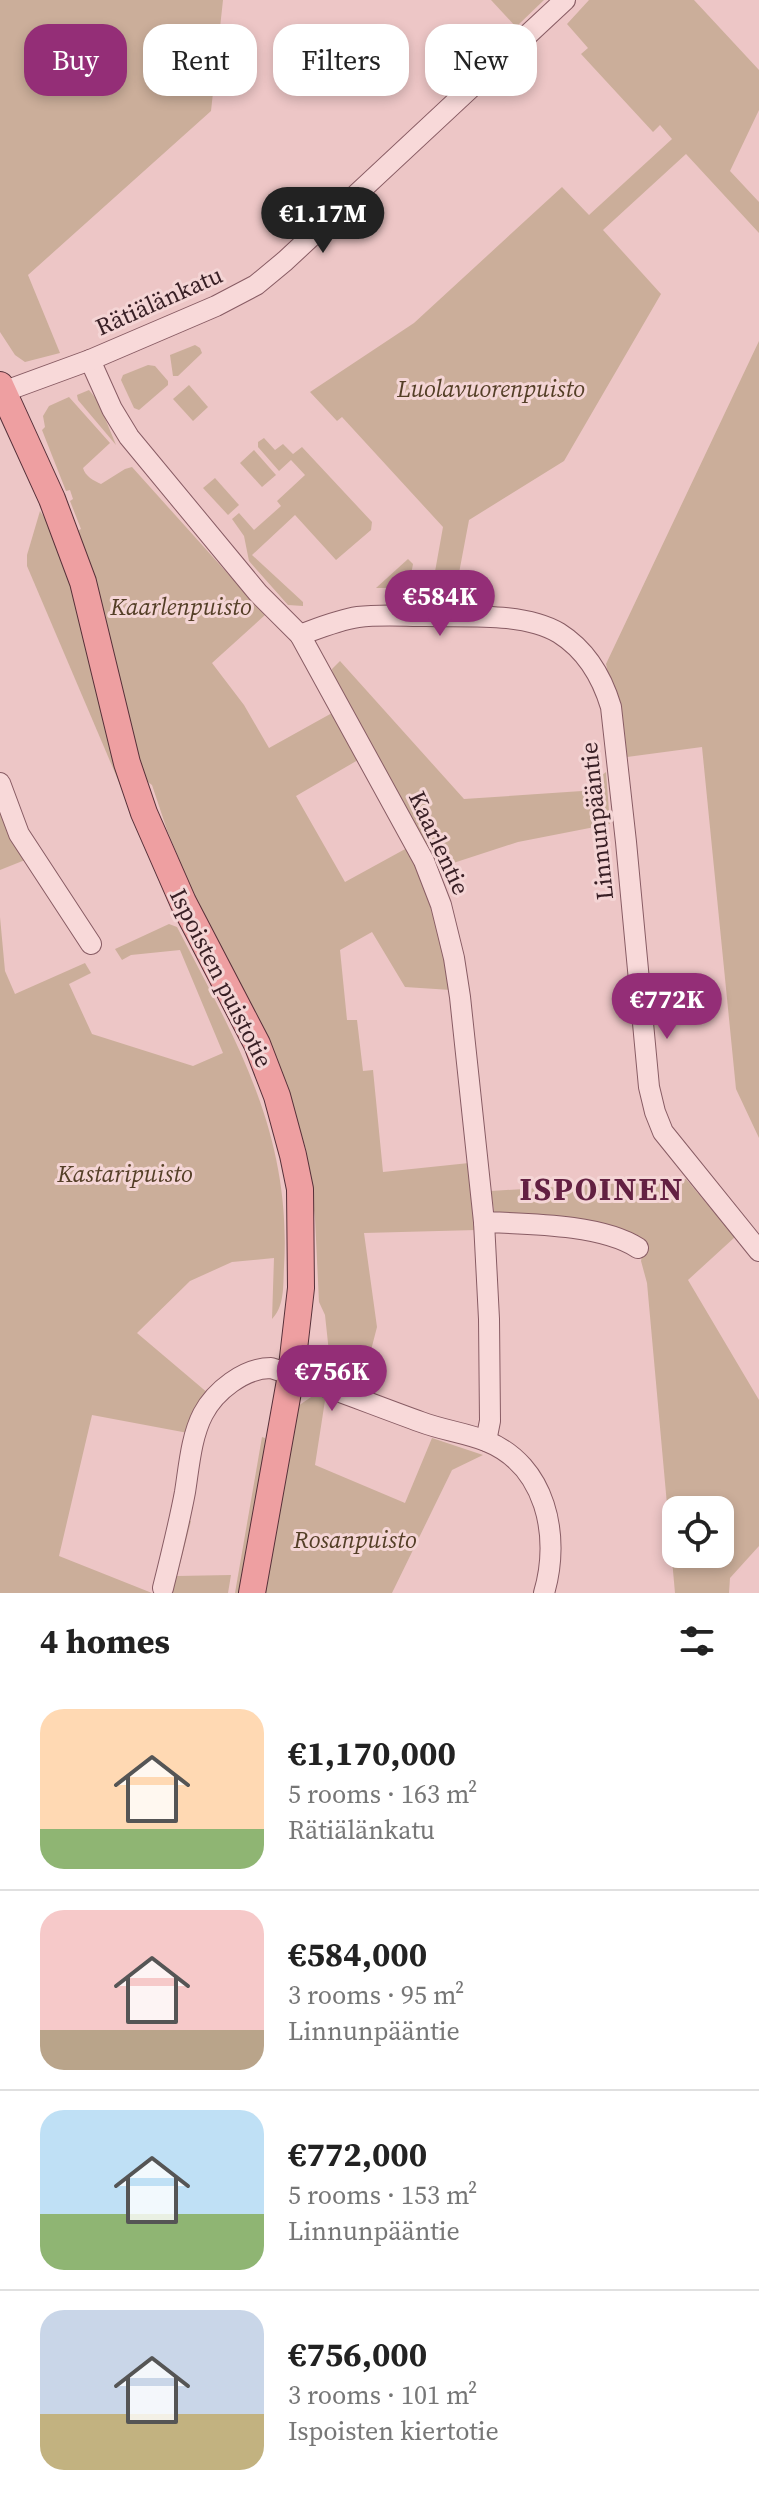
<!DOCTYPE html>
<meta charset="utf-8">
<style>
:root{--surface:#fff;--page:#f6f6f6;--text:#222;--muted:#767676;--line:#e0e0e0;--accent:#942e77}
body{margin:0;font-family:"Source Serif 4",serif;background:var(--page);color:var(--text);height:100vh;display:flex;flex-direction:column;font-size:30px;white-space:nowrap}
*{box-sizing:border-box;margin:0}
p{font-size:26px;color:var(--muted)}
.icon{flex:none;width:44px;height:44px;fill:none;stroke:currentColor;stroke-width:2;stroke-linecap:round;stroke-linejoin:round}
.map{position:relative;height:1593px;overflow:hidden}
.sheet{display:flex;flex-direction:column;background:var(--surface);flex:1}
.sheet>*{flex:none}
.banner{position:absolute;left:24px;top:24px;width:712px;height:72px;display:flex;gap:16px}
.tools{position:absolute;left:662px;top:1496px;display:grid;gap:16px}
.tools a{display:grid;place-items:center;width:72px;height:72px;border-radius:16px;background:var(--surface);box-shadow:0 4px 12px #0003;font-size:40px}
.price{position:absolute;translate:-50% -68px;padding:0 18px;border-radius:28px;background:var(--accent);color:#fff;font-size:26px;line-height:52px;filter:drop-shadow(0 2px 4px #0008)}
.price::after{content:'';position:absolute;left:50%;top:48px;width:24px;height:18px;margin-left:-12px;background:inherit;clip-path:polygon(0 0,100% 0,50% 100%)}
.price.selected{background:#222;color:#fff}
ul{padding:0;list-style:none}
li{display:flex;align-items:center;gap:24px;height:200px;padding:0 40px}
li+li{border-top:2px solid var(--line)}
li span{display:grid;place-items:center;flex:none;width:224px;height:160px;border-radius:24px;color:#555}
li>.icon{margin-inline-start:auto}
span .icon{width:96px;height:96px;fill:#fffc;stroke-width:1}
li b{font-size:34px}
h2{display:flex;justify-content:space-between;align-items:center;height:96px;padding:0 40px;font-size:34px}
.pill{padding:0 28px;border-radius:24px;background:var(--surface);box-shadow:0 4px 12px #0003;font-size:28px;line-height:72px}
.pill.selected{background:var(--accent);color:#fff}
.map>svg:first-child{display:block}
</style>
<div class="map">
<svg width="759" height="1593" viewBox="0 0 759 1593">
<rect width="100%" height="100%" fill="#edc6c6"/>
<g fill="#cbae9a" fill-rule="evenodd">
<path d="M0,0h223l-12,111 -183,164 32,78 -35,9 -10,-7 -15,-23z"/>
<path d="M491,0h53l-28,27z"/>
<path d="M589,0h105l65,70v40l-29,61 29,31v31l-73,-79 -83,76 58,64 -97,167 -95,59 -16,85h-24l14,-78 -101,-110 -5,4 -27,-29 104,-69 148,-136 27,28 83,-76 -12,-14 -7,7 -72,-78 7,-6 -21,-24z"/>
<path d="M759,341v797l-23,-49 -34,-342 -75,10 -21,-93z"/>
<path d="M195,345l5,3 2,5 -24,23h-5l-3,-21z"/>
<path d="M148,365l7,1 13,15v4l-29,25 -5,-2 -13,-28 2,-5z"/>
<path d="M189,385l19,22 -15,14 -20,-22z"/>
<path d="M89,390l9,11 18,44 -38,-45 -1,-5z"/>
<path d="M69,397l41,46 -27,25c2,8 11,13 18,16l24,-15 7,-2 133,148 -53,48 32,42 25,43 63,-35 26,47 -62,36 49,86 62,-34c23,45 33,93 44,142l-46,-3 -33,-55 -32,18 7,70h10l6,51 10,-1 10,102 86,-9 7,67 -112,3 13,94 -15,58 -31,-14 -6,-56 -6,-13 -4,-84 -9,-69 -23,-69 -87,-180 -29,-70 -15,-45 -12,-9 -65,-244 6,-3 -11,-28 3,-2 -3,-9 -4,1 -24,-61 3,-3 -2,-11 6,-10z"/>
<path d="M264,438l11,12 8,-6 10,10 9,-7 70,75 -1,8 -35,30 -41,-45 -43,40 51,47v4l-15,-1 -39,-44 -5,-25 -12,-17 7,-6 15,17 27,-24 -4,-5 28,-26 -14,-15 -12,11 -21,-24v-5z"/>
<path d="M254,450l22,25 -14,12 -22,-24z"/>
<path d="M215,478l24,27 -11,10 -25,-27z"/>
<path d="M40,511l8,12 19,40 57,231 -97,-228v-11z"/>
<path d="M408,559l5,5 -4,21 -6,3h-27z"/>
<path d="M340,661l124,138 118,-8 24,-19 4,52 -92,18 -80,26 -105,-192 -1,-7z"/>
<path d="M0,810l25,50 -25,10z"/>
<path d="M0,917l5,54 10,23 70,-31 6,10 -22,11 23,50 101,32 30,-13 -43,-103 -49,5 -9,5 -7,-11 54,-25 8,3c59,113 115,207 107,340 -1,17 1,39 -12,52l2,-61 -42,4 -42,19 -53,52 72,61 -21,39 -96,-18 -33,141 93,37h-152z"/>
<path d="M686,1179l49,58 -47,43 71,120v146l-29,32 -1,15h-54l-28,-310 -6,-22 3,-15 -7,-11 -34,-11 -108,-7 -4,-26zM676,1510h44v44h-44z"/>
<path d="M326,1394l-11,71 90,38 27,-65 51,17 -31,15 -60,123h-130l36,-187 16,-11z"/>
<path d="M262,1437l3,1 -1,32 -19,123h-10z"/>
<path d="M187,1520l4,1 -14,55 54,-1 -3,18h-61z"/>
</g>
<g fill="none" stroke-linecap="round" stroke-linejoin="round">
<defs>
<g id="minor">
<path d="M90,360l22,49 17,28 129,156 42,42 124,226 17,44 13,53 6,39 24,225 5,97 1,102 -4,20"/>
<path d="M0,393l90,-33 126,-54 40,-21 29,-24 280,-261"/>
<path d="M300,635c19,-7 38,-15 58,-18 22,-3 46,-1 68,-1 39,1 98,-4 133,17 27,17 43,44 52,74l15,135 23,245 6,25 8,20 96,119"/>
<path d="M0,783l19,51 72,110"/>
<path d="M484,1222c44,2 117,2 154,26"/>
<path d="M163,1588c8,-32 16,-64 22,-96 4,-25 6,-55 18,-78 12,-23 41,-46 68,-46 51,16 100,36 150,54 21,8 45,11 65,19 60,24 75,95 58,152"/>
</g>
<path id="major" d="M0,385l52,114 31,83 44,181 17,50 39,89 74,142 20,52 16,59 7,34 1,99 -10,87 -39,218"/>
</defs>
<use href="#minor" stroke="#885c64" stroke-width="22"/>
<use href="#major" stroke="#563039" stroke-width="28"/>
<use href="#minor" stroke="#f8d9d9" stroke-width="20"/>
<use href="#major" stroke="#ee9fa1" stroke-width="26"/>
</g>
<g text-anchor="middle" stroke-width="6" stroke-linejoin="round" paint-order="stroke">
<g font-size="24" fill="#381f25" stroke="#f4d5d5">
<text transform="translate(159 301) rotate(-24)" y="8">Rätiälänkatu</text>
<text transform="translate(597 821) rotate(-96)" y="8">Linnunpääntie</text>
<text transform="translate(439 843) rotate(65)" y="8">Kaarlentie</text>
<text transform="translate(221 978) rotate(63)" y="8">Ispoisten puistotie</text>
</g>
<g font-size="24" font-style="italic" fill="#543f27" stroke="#f4d5d5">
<text x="491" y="397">Luolavuorenpuisto</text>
<text x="181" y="615">Kaarlenpuisto</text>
<text x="125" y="1182">Kastaripuisto</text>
<text x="355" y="1548">Rosanpuisto</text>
</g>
<g font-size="32" font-weight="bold" letter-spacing="2" fill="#632042" stroke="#f4d5d5">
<text x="602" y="1200">ISPOINEN</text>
</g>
</g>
</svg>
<div class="tools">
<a><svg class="icon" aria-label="locate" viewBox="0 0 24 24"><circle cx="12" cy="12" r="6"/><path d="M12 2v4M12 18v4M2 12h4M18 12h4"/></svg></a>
</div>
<b class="price selected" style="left:323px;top:255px">€1.17M</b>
<b class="price" style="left:440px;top:638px">€584K</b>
<b class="price" style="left:667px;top:1041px">€772K</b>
<b class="price" style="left:332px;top:1413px">€756K</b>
<div class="banner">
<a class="pill selected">Buy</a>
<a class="pill">Rent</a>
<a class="pill">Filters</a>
<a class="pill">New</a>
</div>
</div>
<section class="sheet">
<h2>4 homes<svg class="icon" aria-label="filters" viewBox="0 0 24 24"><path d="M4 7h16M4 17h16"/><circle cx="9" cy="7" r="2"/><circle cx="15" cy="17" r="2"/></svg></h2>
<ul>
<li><span style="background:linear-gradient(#ffd9b3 75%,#8fb573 0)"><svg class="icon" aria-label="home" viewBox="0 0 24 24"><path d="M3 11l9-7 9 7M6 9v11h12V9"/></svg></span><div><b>€1,170,000</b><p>5 rooms · 163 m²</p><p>Rätiälänkatu</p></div></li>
<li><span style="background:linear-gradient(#f6c9c9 75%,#b9a48a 0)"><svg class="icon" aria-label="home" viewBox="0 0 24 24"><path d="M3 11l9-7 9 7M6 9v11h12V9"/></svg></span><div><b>€584,000</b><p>3 rooms · 95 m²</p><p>Linnunpääntie</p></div></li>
<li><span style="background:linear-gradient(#bfe0f5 65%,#8fb573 0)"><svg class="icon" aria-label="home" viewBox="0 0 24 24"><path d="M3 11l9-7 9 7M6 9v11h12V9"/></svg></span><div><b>€772,000</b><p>5 rooms · 153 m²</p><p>Linnunpääntie</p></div></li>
<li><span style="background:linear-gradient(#c9d6e8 65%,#c2b280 0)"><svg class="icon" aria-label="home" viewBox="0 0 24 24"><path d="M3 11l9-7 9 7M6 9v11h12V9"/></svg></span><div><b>€756,000</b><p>3 rooms · 101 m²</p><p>Ispoisten kiertotie</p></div></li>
</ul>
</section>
